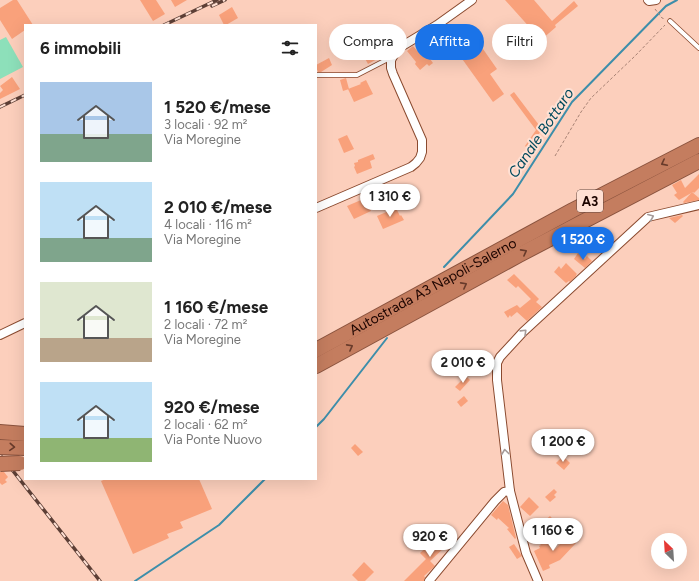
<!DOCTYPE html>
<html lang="it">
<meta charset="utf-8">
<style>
:root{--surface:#fff;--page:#f2f2f2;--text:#222;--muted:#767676;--accent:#1a73e8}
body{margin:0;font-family:Figtree,sans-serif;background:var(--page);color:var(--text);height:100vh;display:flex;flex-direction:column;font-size:15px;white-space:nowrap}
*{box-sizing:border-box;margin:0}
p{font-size:13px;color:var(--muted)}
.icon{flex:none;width:22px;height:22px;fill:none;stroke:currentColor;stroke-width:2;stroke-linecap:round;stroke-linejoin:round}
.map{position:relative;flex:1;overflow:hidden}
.drawer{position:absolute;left:24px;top:24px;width:293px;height:456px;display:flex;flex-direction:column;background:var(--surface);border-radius:0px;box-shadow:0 4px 16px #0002}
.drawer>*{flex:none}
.guide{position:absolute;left:329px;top:24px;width:310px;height:36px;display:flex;gap:8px}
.needle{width:26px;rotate:335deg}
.buttons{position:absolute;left:651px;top:533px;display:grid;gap:8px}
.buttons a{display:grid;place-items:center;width:36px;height:36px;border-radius:50%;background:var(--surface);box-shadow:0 4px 16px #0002;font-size:20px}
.price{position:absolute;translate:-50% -34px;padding:0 9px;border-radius:14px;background:#fff;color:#222;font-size:13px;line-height:26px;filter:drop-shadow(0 1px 2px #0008)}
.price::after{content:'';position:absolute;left:50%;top:24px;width:12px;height:9px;margin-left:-6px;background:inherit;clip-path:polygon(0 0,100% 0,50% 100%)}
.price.current{background:var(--accent);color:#fff}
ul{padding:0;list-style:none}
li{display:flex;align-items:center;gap:12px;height:100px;padding:0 16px}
li span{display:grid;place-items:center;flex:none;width:112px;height:80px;border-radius:0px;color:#555}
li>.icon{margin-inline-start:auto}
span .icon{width:48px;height:48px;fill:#fffc;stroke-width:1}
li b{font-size:17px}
h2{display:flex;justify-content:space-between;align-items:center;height:48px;padding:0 16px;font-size:17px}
.chip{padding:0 14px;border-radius:18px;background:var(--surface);box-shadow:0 4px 16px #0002;font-size:14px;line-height:36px}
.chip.current{background:var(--accent);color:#fff}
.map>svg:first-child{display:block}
</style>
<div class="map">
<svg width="699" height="581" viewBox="0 0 699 581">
<rect width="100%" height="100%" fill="#fccfbc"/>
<path fill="#8de0ba" d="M6,37l17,30 -23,12v-39z"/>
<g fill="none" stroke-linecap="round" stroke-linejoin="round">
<g stroke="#3d8eaa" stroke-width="2">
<path d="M444,267l69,-73 59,-92 94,-96 11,-6"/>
<path d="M316,427l8,-8 63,-81"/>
<path d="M135,581l84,-56 46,-46"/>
</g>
</g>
<g fill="#f9a17b">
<path d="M13,0h4l16,25h-8v5l-13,9 -12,-19v-12z"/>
<path d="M140,0h16l9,14 -12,7z"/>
<path d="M171,0h16l-12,7z"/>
<path d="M505,0h29l18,21 22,-20 4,5 -23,19 1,2 -15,13z"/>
<path d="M232,7l6,11 -12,7h-2l-5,-10z"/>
<path d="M447,26l9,13 6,-4 14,19 7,-5 14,20 -7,5 14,20 -11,8 -38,-53 -11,8 -8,-12 10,-8 -5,-7z"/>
<path d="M374,35l9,16 -6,3 2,4 -11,6 -6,-11 -7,4 -4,-7 4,-2 -2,-4 13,-8 1,3z"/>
<path d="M413,46l8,9 4,-3 8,11 -4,3 -2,-2 -7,6 -5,-6 1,-2 -9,-11z"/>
<path d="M329,58l3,7 -11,7h-3l-2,-5v-2z"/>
<path d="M12,77l8,12 -20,10v-6l3,-3 -3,-4z"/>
<path d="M346,78l3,11 -6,2 -3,-11z"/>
<path d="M366,80l7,14 -19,8 -6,-13 13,-5 -1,-1z"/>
<path d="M514,92l28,37 -13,21 -4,-4 11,-16 -26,-35z"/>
<path d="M347,135l7,14 -10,4 -6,-14z"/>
<path d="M373,154l2,5 -5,2 2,7 -15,6 -3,-7 1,-1 -1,-3 4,-1v-2z"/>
<path d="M699,174v14l-5,5 -1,-1 -14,8 -5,-5 3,-2 -5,-8 9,-5 4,8z"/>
<path d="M692,192l7,6v2l-15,3 -1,-1z"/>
<path d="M361,200l4,8 4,-2 2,5 -17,8 -7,-13z"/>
<path d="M396,208l4,8 1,-1 3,5 -21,9 -6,-13z"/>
<path d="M682,215l1,1 -8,7 -6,-5z"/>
<path d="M578,253l7,6 2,-3 5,5 -7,7 -11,-9z"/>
<path d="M566,263l11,11 -1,1v1l-6,6 -1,-1 -3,2 -12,-11 5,-6 2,3z"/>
<path d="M514,274l25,25 -3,3 6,5 -15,14 -10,-9 -6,5 -1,-2 -2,3 -4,-6 13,-7 3,3 11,-9 -13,-13 -2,2 -9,-8z"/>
<path d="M466,376l4,4 -10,11 -5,-4z"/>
<path d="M464,396l4,5 -7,6 -4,-5z"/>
<path d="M355,444l8,8 -5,4 -7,-8z"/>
<path d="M563,456l7,7 -6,7 -8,-7z"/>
<path d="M0,472h4l4,5 -3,3 2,2 -5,3 -2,-2z"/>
<path d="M106,479h93l13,30 -32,13 3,6 -16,6 2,4 -36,16 -32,-73z"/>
<path d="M554,489l3,3 -3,3 2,2 -6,5 -5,-5z"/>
<path d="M529,497l10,10 -9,9 -10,-9z"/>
<path d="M503,501l5,4 8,33 -1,1 -8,-10 2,-1 -11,-10 -1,2 -6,-5z"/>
<path d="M550,516l10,11 -3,4 -2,-1 -8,4 -4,-4 1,-1 -4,-4z"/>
<path d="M444,534l9,9 -6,8 -3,-3 -14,13 5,5 -11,10 1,1 -1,4h-20l22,-22 -6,-6 19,-17 1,1z"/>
<path d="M569,535l7,8 -16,17 -11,5 1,3 -7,3 -9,-20 6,-3 -1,-2 2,-1 -1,-1 10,-5 4,11z"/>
<path d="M514,544l8,12 -5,3 -8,-12z"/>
<path d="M364,562l10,10 -9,9h-7l-6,-6z"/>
</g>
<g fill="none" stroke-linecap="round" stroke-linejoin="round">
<defs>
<g id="service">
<path d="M670,21l29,27"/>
<path d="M316,75h41l33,-17"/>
</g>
<g id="minor">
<path d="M648,0l1,1 7,-1"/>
<path d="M316,208l95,-41 5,-4 4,-5 2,-6v-12l-29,-66 -2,-6v-8l4,-7 4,-5 38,-23 35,-25"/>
<path d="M0,335l25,-12"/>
<path d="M429,581l66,-80 9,-9 6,-1"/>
<path d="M538,581l-12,-28 -16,-62 -13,-111v-17l3,-6 23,-25 125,-115 51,-12"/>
</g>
<g id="motorway">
<path id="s1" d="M316,350l257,-140 126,-65"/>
<path d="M316,366l203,-111 180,-94"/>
<path d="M0,432l25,2"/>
<path d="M0,447l25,1"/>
</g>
</defs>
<use href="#service" stroke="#8a4a2f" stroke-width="5.5"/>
<use href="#minor" stroke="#8a4a2f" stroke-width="10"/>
<use href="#motorway" stroke="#8a533e" stroke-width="16"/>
<g stroke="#a78274" stroke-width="1" stroke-dasharray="3 2" stroke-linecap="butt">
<path d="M655,9l7,9 3,1"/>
<path d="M555,156l26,-44 10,-14 44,-42 30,-31"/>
</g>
<use href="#service" stroke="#fff" stroke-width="4"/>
<use href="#minor" stroke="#fff" stroke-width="8"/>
<use href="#motorway" stroke="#c47d5f" stroke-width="14"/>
<defs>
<g id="rail">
<path d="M212,6l13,-6"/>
<path d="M164,25l53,-25"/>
<path d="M0,107l25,-12"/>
<path d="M2,457l98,124"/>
</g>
</defs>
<use href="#rail" stroke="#5d3f36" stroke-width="3.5"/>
<use href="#rail" stroke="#ffe0d3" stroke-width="2" stroke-dasharray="6" stroke-linecap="butt"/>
<defs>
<path id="motorway-bridge" d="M0,464l20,-1"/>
</defs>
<use href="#motorway-bridge" stroke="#8a533e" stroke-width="16" stroke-linecap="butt"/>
<use href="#motorway-bridge" stroke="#c47d5f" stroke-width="14"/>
</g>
<defs><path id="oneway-chevron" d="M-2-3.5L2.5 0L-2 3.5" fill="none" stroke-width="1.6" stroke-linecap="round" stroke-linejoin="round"/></defs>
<g stroke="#683b2b">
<use href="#oneway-chevron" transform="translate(664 163) rotate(153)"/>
<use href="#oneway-chevron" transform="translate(524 252) rotate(-28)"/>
<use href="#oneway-chevron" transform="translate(464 285) rotate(-28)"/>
<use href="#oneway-chevron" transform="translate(350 347) rotate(-28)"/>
<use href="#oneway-chevron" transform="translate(12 447) rotate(4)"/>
</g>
<g stroke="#a59b99">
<use href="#oneway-chevron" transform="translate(651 217) rotate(-23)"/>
<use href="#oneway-chevron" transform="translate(524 332) rotate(-44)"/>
<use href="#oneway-chevron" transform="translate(505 452) rotate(-97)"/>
</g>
<g text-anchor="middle" stroke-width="4" stroke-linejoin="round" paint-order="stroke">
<rect fill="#ffe0d3" stroke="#61473f" stroke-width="1" x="577" y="190" width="26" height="22" rx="3"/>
<g font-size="13" font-weight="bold" fill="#1d0500">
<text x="590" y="206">A3</text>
</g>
<g font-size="14" fill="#1d0500" stroke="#ffe0d3">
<text dy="5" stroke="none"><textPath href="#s1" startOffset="133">Autostrada A3 Napoli-Salerno</textPath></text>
</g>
<g font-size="15" font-style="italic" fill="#004a5d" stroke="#ffe0d3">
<text transform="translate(541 133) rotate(-56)" y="5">Canale Bottaro</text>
</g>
</g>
</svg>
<div class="buttons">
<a><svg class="needle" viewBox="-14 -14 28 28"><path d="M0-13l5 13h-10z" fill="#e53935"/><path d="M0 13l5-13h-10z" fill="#767676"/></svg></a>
</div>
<b class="price" style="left:390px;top:218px">1 310 €</b>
<b class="price current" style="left:583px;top:261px">1 520 €</b>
<b class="price" style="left:463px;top:384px">2 010 €</b>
<b class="price" style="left:563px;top:463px">1 200 €</b>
<b class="price" style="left:553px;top:552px">1 160 €</b>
<b class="price" style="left:430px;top:558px">920 €</b>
<div class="guide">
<a class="chip">Compra</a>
<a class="chip current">Affitta</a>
<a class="chip">Filtri</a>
</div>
<section class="drawer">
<h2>6 immobili<svg class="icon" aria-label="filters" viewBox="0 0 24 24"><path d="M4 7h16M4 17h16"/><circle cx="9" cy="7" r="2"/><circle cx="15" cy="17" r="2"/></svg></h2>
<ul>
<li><span style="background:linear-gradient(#a9c7e8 65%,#7fa58c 0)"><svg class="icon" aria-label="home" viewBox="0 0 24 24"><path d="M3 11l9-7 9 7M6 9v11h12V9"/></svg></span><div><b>1 520 €/mese</b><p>3 locali · 92 m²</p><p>Via Moregine</p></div></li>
<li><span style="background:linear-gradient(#bfe0f5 70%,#7fa58c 0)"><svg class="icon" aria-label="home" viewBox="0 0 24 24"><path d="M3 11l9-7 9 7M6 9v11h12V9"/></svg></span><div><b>2 010 €/mese</b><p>4 locali · 116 m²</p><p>Via Moregine</p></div></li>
<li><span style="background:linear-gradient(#dfe7d0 70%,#b9a48a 0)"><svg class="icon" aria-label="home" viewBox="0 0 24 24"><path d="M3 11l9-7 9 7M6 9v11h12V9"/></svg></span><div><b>1 160 €/mese</b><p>2 locali · 72 m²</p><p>Via Moregine</p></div></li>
<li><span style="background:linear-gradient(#bfe0f5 70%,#8fb573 0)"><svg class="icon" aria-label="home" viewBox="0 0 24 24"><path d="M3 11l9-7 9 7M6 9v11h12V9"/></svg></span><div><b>920 €/mese</b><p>2 locali · 62 m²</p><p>Via Ponte Nuovo</p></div></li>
</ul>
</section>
</div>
